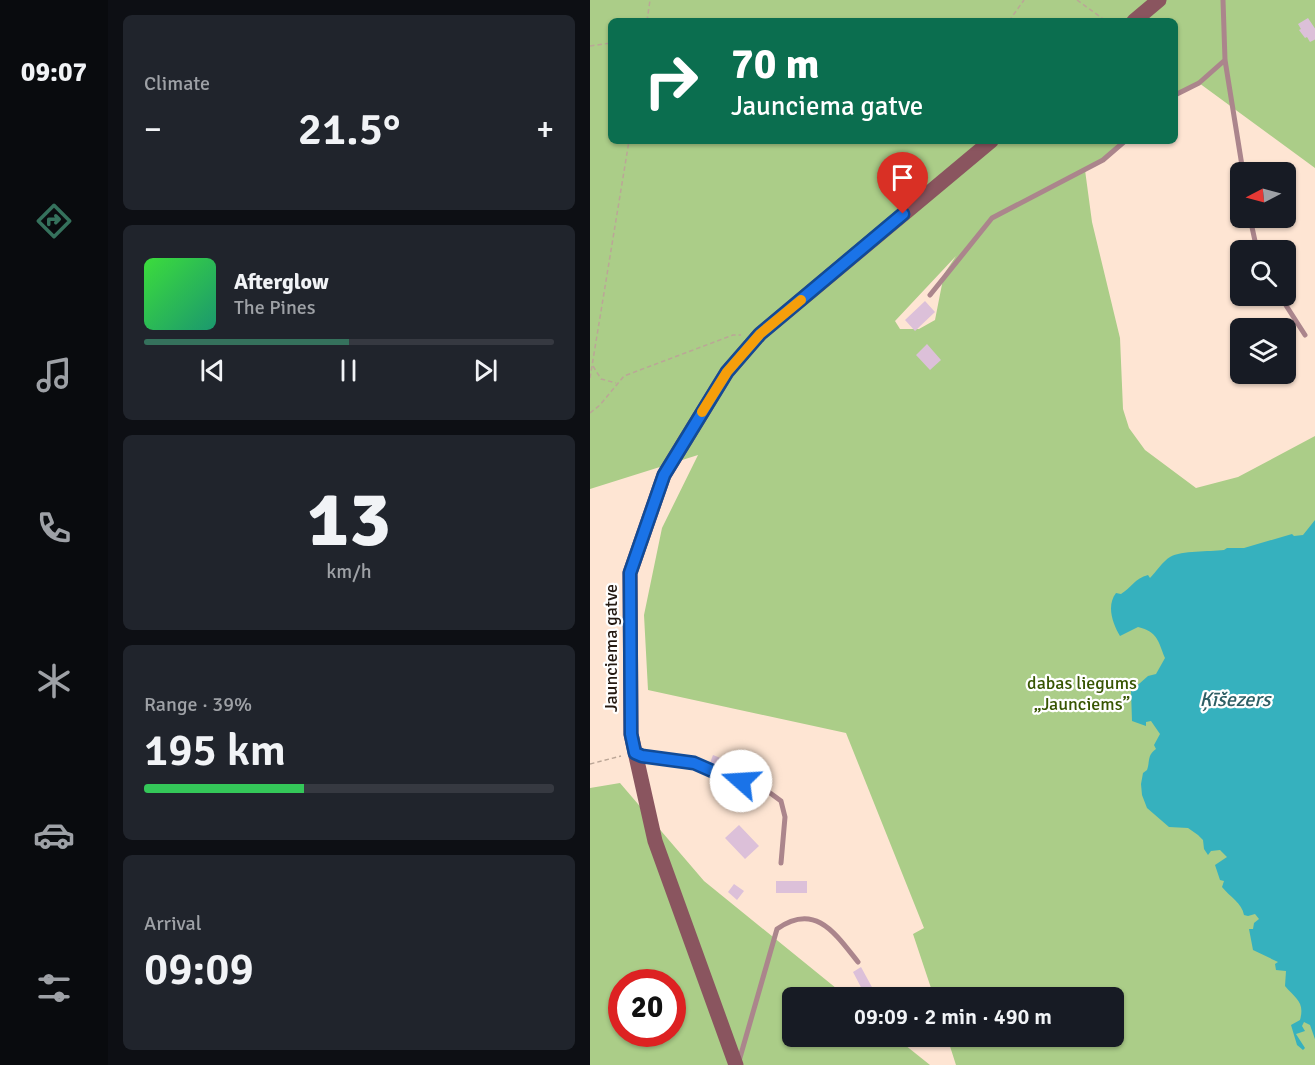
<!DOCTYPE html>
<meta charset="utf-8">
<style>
:root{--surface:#171b24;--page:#20242c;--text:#f1f3f6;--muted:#9ea1a6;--line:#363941;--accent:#35715c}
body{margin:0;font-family:Signika,sans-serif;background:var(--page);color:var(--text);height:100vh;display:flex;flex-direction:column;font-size:22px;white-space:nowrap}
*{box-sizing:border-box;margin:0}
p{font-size:20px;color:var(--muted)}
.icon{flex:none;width:33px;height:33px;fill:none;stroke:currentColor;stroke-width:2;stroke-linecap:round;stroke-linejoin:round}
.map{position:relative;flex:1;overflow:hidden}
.sheet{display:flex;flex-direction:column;gap:15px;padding:15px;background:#0d0f14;width:482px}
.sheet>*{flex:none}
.banner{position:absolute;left:18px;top:18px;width:570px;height:126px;border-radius:9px;box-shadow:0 2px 4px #0004;background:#0b6e4f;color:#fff;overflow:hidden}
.needle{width:39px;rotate:264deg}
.controls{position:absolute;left:640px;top:162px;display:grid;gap:12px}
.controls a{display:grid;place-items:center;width:66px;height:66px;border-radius:9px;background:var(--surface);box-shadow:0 2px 4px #0004;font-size:30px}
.speed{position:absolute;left:18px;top:969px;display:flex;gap:12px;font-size:30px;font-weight:700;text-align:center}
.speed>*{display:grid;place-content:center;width:78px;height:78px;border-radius:50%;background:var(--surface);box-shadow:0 2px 4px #0004;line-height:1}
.speed .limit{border:9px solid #d22;background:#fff;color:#111}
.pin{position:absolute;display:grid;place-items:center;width:51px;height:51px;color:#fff;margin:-62px -26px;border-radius:50% 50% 50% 0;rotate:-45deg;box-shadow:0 0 6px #0007}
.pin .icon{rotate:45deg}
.me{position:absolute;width:66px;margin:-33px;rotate:289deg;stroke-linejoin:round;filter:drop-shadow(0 0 4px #0008)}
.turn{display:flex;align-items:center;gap:21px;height:126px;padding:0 24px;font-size:27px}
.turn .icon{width:78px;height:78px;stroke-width:2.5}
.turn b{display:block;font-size:42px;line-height:51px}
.big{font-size:45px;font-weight:600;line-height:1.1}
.sheet .card{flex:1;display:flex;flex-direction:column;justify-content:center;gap:9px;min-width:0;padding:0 21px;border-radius:9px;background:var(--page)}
.sheet .dial{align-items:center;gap:0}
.dial b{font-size:78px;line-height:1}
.song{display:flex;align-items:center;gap:18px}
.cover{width:72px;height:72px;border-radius:9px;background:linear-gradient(135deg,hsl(120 70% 55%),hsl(160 70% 35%))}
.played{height:6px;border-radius:3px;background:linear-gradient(90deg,var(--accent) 50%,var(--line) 50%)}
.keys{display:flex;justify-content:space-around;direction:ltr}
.heat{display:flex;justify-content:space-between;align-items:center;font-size:33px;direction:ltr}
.charge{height:9px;border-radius:4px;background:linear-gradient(90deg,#34c759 39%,var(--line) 0)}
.trip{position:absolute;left:192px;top:987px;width:342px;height:60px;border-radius:9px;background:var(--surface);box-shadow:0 2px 4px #0004;font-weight:600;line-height:60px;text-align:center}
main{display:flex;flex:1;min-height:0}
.tab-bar{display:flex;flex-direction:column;width:108px;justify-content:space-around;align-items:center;background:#090b0e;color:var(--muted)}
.tab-bar .icon{width:42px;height:42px}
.tab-bar .current{color:var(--accent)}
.tab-bar b{font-size:27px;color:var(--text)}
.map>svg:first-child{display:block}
.green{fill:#abcd88;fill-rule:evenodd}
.water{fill:#36b1be}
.building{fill:#dcc0d9}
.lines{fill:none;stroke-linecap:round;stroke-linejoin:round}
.path{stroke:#bba697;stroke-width:1.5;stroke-dasharray:4.5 3;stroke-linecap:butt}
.lane{stroke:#ab858c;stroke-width:5}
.secondary{stroke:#8a555f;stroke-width:15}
.route-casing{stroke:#114b97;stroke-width:15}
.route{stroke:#1a73e8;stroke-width:10}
.slow{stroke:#f59e0b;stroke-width:10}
.labels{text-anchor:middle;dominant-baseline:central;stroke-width:4.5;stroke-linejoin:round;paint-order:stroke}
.street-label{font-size:18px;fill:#241911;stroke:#fff}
.park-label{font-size:18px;fill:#375502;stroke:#fff}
.water-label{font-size:20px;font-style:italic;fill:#2e5f65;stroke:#fff}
</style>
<main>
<nav class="tab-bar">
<b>09:07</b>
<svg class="icon current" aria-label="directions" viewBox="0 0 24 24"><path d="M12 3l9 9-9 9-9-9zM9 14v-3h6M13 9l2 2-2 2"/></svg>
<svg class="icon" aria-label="music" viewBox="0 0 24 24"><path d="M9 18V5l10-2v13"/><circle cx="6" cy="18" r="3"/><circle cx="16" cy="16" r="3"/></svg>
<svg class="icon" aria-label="phone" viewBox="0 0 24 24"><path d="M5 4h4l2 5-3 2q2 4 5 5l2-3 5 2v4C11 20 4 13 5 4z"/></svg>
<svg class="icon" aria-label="climate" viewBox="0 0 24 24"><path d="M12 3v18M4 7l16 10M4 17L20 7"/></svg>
<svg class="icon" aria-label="car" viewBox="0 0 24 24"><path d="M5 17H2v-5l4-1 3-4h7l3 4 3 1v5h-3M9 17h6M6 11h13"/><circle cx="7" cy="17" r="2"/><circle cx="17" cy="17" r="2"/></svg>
<svg class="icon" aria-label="filters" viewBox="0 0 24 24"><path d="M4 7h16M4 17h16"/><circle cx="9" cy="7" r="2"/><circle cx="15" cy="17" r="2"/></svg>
</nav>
<section class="sheet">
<div class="card"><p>Climate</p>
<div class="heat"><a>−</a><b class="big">21.5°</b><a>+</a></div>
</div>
<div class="card">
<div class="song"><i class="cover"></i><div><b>Afterglow</b><p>The Pines</p></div></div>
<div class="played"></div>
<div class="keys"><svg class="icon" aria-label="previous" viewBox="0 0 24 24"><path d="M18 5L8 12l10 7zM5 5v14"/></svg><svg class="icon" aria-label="pause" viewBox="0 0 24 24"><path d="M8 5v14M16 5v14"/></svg><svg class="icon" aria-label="next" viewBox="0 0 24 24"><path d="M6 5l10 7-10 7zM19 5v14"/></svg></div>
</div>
<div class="card dial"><b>13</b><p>km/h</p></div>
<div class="card"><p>Range · 39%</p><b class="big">195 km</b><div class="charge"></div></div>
<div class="card"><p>Arrival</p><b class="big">09:09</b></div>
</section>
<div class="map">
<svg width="726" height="1065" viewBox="0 0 726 1065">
<rect width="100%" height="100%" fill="#fee5d3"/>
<path class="green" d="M0,0H725V168L609,83L585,95V21H21V141H535L513,160L495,170L502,222L530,338L533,409L539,428L555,450L606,488L648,477L725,436V1065H366L357,1037L524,1036V998L344,997L323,934L334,928L256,733L58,690L54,615L72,528L108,455L0,489ZM366,256L354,274L345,320L329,329H310L305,321Z
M30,783L114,881L257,997L202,998V1036L305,1037L340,1065H0V788ZM32,982H82V1034H32Z"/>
<path class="water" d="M725,520L726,1042L720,1025L714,1022L712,1026L715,1031L706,1034L715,1048L713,1050L707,1045L701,1025L710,1020C715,1002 706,999 695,986L696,971L686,970L685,964L688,962L663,950L659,929H663L664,923L669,919L665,914L658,916L654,915C652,903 640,897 632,887L634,881L630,880L625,865L637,857L630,850L621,851L618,855L614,849L613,840L608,835L598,828L579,827L557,808L552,795L551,784L553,773L557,770C560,762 557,755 566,749L564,745L570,734L561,721L556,722V726L542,721L541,691L558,676L566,674L575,658C568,641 568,632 548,627L530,636C523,624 516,606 526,593L531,594C541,588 545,578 558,575L560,578C566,572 573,561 580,557C592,550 619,552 634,550L637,548H654L702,534L704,536L713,535Z"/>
<path class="building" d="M718,18L726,30V39L720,42L717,37L715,38L709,30L711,29L708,24Z
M335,301L345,312L325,331L315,320Z
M337,344L351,360L340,370L326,355Z
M123,755L133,759L130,767L120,763Z
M149,825L169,846L155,859L135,838Z
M186,881H217V893H186Z
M144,884L154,891L147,900L138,892Z
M271,967L283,989L274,993L263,972Z"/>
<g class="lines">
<path class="path" d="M487,0L516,21
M275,20V21
M57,21L60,0
M419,21L434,0
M0,46L21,43
M3,366L11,379L26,383
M0,378L39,141
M0,413L10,405L34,376L143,335H151
M0,764L31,756"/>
<path class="lane" d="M633,0L635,60L653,172
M585,95L609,83L635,60
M660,218L667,250
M340,295L402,218L513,160L535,141
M690,296L715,335
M49,755L104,763L129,774L172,787L191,801L195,817L191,863
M149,1061L187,929C225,902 245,933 268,962"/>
<path class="secondary" d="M544,21L569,0
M146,1065L65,841L41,734L40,573L74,475L137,372L170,334L401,141"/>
</g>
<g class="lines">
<defs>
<path id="route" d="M151,781L129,774L104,763L52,756L45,753L41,734L40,573L74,475L137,372L170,334L313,214"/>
</defs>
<use href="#route" class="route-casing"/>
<use href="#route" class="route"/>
<path class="slow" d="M112,412L137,372L170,334L211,300"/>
</g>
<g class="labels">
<g class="street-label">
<text transform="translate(21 648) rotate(-90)">Jaunciema gatve</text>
</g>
<g class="park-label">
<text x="492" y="683">dabas liegums<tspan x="492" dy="21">„Jaunciems”</tspan></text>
</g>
<g class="water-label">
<text x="645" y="699">Ķīšezers</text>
</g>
</g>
</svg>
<div class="controls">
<a><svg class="needle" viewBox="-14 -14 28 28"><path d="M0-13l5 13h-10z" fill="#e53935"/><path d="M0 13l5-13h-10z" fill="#9ea1a6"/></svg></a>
<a><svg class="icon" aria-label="search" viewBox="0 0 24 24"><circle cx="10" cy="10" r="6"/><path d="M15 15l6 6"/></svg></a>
<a><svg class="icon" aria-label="layers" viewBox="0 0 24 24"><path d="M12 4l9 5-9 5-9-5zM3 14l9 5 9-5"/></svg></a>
</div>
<div class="speed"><div class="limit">20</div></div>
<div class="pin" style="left:313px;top:214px;background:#d93025"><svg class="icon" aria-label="arrive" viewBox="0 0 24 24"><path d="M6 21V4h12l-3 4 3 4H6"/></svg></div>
<svg class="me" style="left:151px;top:781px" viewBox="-20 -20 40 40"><circle r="19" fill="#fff"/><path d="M0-13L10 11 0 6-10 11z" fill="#1a73e8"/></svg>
<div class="trip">09:09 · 2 min · 490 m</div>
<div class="banner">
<div class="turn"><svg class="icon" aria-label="right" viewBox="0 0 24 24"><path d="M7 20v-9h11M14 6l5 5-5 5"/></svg><div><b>70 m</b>Jaunciema gatve</div></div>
</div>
</div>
</main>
